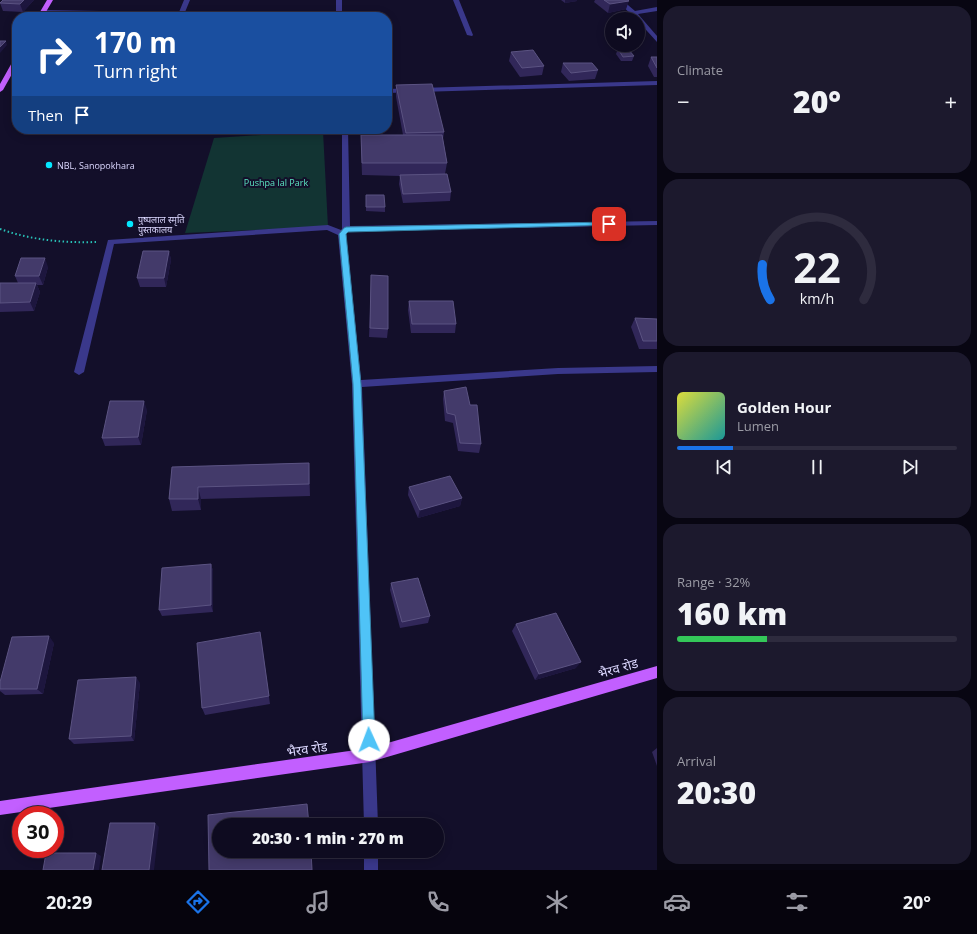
<!DOCTYPE html>
<meta charset="utf-8">
<style>
:root{--surface:#0e0b20;--page:#1c192d;--text:#f1f3f6;--muted:#9b9ba5;--line:#2e2b3e;--accent:#1a73e8}
body{margin:0;font-family:"Open Sans","Noto Sans Devanagari",sans-serif;background:var(--page);color:var(--text);height:100vh;display:flex;flex-direction:column;font-size:15px;white-space:nowrap}
*{box-sizing:border-box;margin:0}
p{font-size:13px;color:var(--muted)}
.icon{flex:none;width:22px;height:22px;fill:none;stroke:currentColor;stroke-width:2;stroke-linecap:round;stroke-linejoin:round}
.map{position:relative;flex:1;overflow:hidden}
.details{display:flex;flex-direction:column;gap:6px;padding:6px;background:#080612;width:320px}
.details>*{flex:none}
.guide{position:absolute;left:12px;top:12px;width:380px;height:122px;border-radius:16px;box-shadow:0 2px 10px #0003,0 0 0 1px var(--line);background:#1a4fa0;color:#fff;overflow:hidden}
.fabs{position:absolute;left:605px;top:12px;display:grid;gap:8px}
.fabs a{display:grid;place-items:center;width:40px;height:40px;border-radius:50%;background:var(--surface);box-shadow:0 2px 10px #0003,0 0 0 1px var(--line);font-size:20px}
.speed{position:absolute;left:12px;top:806px;display:flex;gap:8px;font-size:20px;font-weight:700;text-align:center}
.speed>*{display:grid;place-content:center;width:52px;height:52px;border-radius:50%;background:var(--surface);box-shadow:0 2px 10px #0003,0 0 0 1px var(--line);line-height:1}
.speed .limit{border:6px solid #d22;background:#fff;color:#111}
.pin{position:absolute;display:grid;place-items:center;width:34px;height:34px;color:#fff;margin:-17px;border-radius:8px;box-shadow:0 2px 6px #0006}
.me{position:absolute;width:44px;margin:-22px;rotate:358deg;stroke-linejoin:round;filter:drop-shadow(0 0 3px #0008)}
.turn{display:flex;align-items:center;gap:14px;height:84px;padding:0 16px;font-size:18px}
.turn .icon{width:52px;height:52px;stroke-width:2.5}
.turn b{display:block;font-size:28px;line-height:34px}
.then{display:flex;align-items:center;height:38px;padding:0 16px;background:#0003;gap:8px;font-size:15px}
.big{font-size:30px;font-weight:800;line-height:1.1}
.details .card{flex:1;display:flex;flex-direction:column;justify-content:center;gap:6px;min-width:0;padding:0 14px;border-radius:16px;background:var(--page)}
.details .dial{align-items:center;gap:0}
.dial svg{height:104px;overflow:visible;fill:none;stroke:var(--line);stroke-width:7;stroke-linecap:round;text-anchor:middle}
.dial text{fill:var(--text);stroke:none}
.song{display:flex;align-items:center;gap:12px}
.cover{width:48px;height:48px;border-radius:6px;background:linear-gradient(135deg,hsl(60 70% 55%),hsl(180 70% 35%))}
.played{height:4px;border-radius:2px;background:linear-gradient(90deg,var(--accent) 20%,var(--line) 20%)}
.keys{display:flex;justify-content:space-around;direction:ltr}
.heat{display:flex;justify-content:space-between;align-items:center;font-size:22px;direction:ltr}
.charge{height:6px;border-radius:3px;background:linear-gradient(90deg,#34c759 32%,var(--line) 0)}
.trip{position:absolute;left:212px;top:818px;width:232px;height:40px;border-radius:20px;background:var(--surface);box-shadow:0 2px 10px #0003,0 0 0 1px var(--line);font-weight:800;line-height:40px;text-align:center}
.dock{display:flex;height:64px;justify-content:space-around;align-items:center;background:#06040d;color:var(--muted)}
.dock .icon{width:28px;height:28px}
.dock .selected{color:var(--accent)}
.dock b{font-size:18px;color:var(--text)}
main{display:flex;flex:1;min-height:0}
.map>svg:first-child{display:block}
.green{fill:#123433}
.lines{fill:none;stroke-linecap:round;stroke-linejoin:round}
.path{stroke:#29c1b7;stroke-width:2;stroke-dasharray:1.5 2.5;stroke-linecap:butt}
.minor{fill:#3a388b;fill-rule:evenodd}
.major{fill:#c25fff;fill-rule:evenodd}
.wall{fill:#312759}
.shaded-wall{fill:#1d163e}
.building{fill:#433a6a;stroke:#5b5382}
.route{fill:#4fc3f7;stroke:#337fa1}
.poi-dot{fill:#04e7ff;stroke:#130f2a;stroke-width:1.5}
.labels{text-anchor:middle;dominant-baseline:central;stroke-width:4;stroke-linejoin:round;paint-order:stroke}
.far-poi-label{font-size:9px;fill:#dcd8ff;stroke:#130f2a;text-anchor:start}
.far-park-label{font-size:9px;fill:#5ce6c3;stroke:#130f2a}
.near-street-label{font-size:13px;fill:#dcd8ff;stroke:#130f2a}
</style>
<main>
<div class="map">
<svg width="657" height="870" viewBox="0 0 657 870">
<rect width="100%" height="100%" fill="#130f2a"/>
<path class="green" d="M323,131L328,227L185,233L214,138Z"/>
<g class="lines">
<path class="path" d="M0,229C31,240 63,243 96,242"/>
<path class="minor" d="M184,0H190L183,17H177Z
M336,0H342V17H336Z
M453,0H459L473,35L472,36L467,35Z
M616,0H622L635,11L657,7V11L638,14L657,36V42L638,21V19H636Z
M43,10L100,11L135,15L138,17L41,13L40,12Z
M657,81V85L387,93V89Z
M342,129H348L350,226L657,221V225L348,231L346,234L361,380L558,368L657,366V372L558,374L362,387L378,825H364L352,384L338,235L327,230L114,244L84,372L79,375L74,372L108,240L328,225L341,230L342,229Z
M364,851H378V870H364Z"/>
<path class="major" d="M47,0H53L43,17H37Z
M17,57V65L3,90L0,92V84L14,59Z
M657,666V678L370,762L0,815V801L370,748Z"/>
</g>
<path class="wall" d="M3,0H34L23,12L3,11L0,3Z
M561,0H577V1L565,3Z
M595,0H628L626,9L608,13L594,2Z
M618,49L634,56L632,61H621L616,54Z
M511,52L544,66L542,75L520,77L509,61Z
M651,57H657V77H654L648,66Z
M563,63L598,70L595,79L569,81L561,72Z
M387,68L390,80V88H387Z
M396,85L444,132L443,139L447,163L445,174L451,192L450,201L403,203L399,184L400,176L362,175L361,148V135H403L396,97Z
M366,195L385,207V212L366,211Z
M169,251L171,260L166,287H140L137,278Z
M48,267L43,285H37L40,292L34,311L0,312V283H18L15,276Z
M371,284L388,329L387,338L369,337Z
M409,301L456,324L455,333H411L408,310Z
M635,318L657,319V349H639L631,327Z
M444,391L470,405L481,444L479,453L458,451L453,423L445,421L443,399Z
M147,410L141,445L105,446L102,438Z
M309,463L310,496L201,499V510L172,511L169,499L172,467Z
M409,487L462,498L460,506L418,518L408,495Z
M211,564L213,571V612L162,616L159,610Z
M391,583L430,616L428,623L400,628L390,590Z
M516,624L576,668L535,680L512,631Z
M260,632L270,704L205,715L202,708Z
M54,643L43,694L5,695L0,691V682Z
M140,683L134,741L74,744L69,739Z
M657,748V766L652,752Z"/>
<path class="shaded-wall" d="M24,0H34L23,12L20,4Z
M565,0H577V1L565,3Z
M629,1L626,9L608,13L610,4Z
M6,41L7,45L0,53V47Z
M169,251L171,260L166,287L164,278Z
M45,258L48,267L43,285L39,276Z
M36,283L40,292L34,311L30,302Z
M144,401L147,410L141,445L138,437Z
M198,487L201,499V510L198,499Z
M462,498L460,506L418,518L420,510Z
M211,564L213,571V612L211,605Z
M260,632L262,641L270,704L269,696Z
M49,636L54,643L43,694L37,689Z
M581,662L576,668L535,680L539,674Z
M136,677L140,683L134,741L131,736Z
M155,823L159,827L154,870H149Z
M96,853L101,856L99,870H93Z"/>
<path class="building" d="M3,0H24L20,4L0,3Z
M604,0H628L629,1L610,4Z
M0,41H6L0,47Z
M618,49H628L634,56L623,57Z
M533,50L544,66L522,68L511,52Z
M651,57H657V68Z
M563,63H592L598,70L571,73Z
M387,68H388L390,80H387Z
M432,84L444,132L406,133L396,85Z
M361,135H442L447,163H362Z
M447,174L451,192L403,194L400,175Z
M366,195H384L385,207H366Z
M143,251H169L164,278H137Z
M21,258H45L39,276H15Z
M371,275L388,276V329L370,328Z
M0,283H36L30,302L0,303Z
M409,301H453L456,324H412Z
M635,318L657,319V341H643Z
M466,387L470,405H477L481,444L460,443L455,415L447,413L444,391Z
M110,401H144L138,437L102,438Z
M309,463V484L198,487V499H169L172,467Z
M450,476L462,498L420,510L409,487Z
M211,564V605L159,610L162,568Z
M418,578L430,616L402,622L391,583Z
M556,613L581,662L539,674L516,624Z
M260,632L269,696L202,708L197,643Z
M49,636L37,689H0V682L12,637Z
M136,677L131,736L69,739L78,680Z
M307,804L309,825H219V851H311L312,870H209L208,815Z
M110,823H155L149,870H102Z
M46,853H96L93,870H43Z"/>
<path class="route" d="M609,222H612V225L348,232L346,234L361,384L375,740L373,744L369,746L365,744L363,740L353,384L339,234L344,228L346,227Z"/>
<g class="poi-dot">
<circle cx="49" cy="165" r="4"/>
<circle cx="130" cy="224" r="4"/>
</g>
<g class="labels">
<g class="far-poi-label">
<text x="57" y="165">NBL, Sanopokhara</text>
<text x="138" y="219">पुष्पलाल स्मृति<tspan x="138" dy="10">पुस्तकालय</tspan></text>
</g>
<g class="far-park-label">
<text x="276" y="182">Pushpa lal Park</text>
</g>
<g class="near-street-label">
<text transform="translate(618 668) rotate(-16)">भैरव रोड</text>
<text transform="translate(307 749) rotate(-8)">भैरव रोड</text>
</g>
</g>
</svg>
<div class="fabs">
<a><svg class="icon" aria-label="sound" viewBox="0 0 24 24"><path d="M4 9h4l5-4v14l-5-4H4zM17 9q2 3 0 6"/></svg></a>
</div>
<div class="speed"><div class="limit">30</div></div>
<div class="pin" style="left:609px;top:224px;background:#d93025"><svg class="icon" aria-label="arrive" viewBox="0 0 24 24"><path d="M6 21V4h12l-3 4 3 4H6"/></svg></div>
<svg class="me" style="left:369px;top:740px" viewBox="-20 -20 40 40"><circle r="19" fill="#fff"/><path d="M0-13L10 11 0 6-10 11z" fill="#4fc3f7"/></svg>
<div class="trip">20:30 · 1 min · 270 m</div>
<div class="guide">
<div class="turn"><svg class="icon" aria-label="right" viewBox="0 0 24 24"><path d="M7 20v-9h11M14 6l5 5-5 5"/></svg><div><b>170 m</b>Turn right</div></div>
<div class="then">Then<svg class="icon" aria-label="arrive" viewBox="0 0 24 24"><path d="M6 21V4h12l-3 4 3 4H6"/></svg></div>
</div>
</div>
<section class="details">
<div class="card"><p>Climate</p>
<div class="heat"><a>−</a><b class="big">20°</b><a>+</a></div>
</div>
<div class="card dial"><svg viewBox="0 0 100 80">
<path d="M14 69A42 42 0 1 1 86 69"/>
<path d="M14 69A42 42 0 0 1 8 42" stroke="#1a73e8"/>
<text x="50" y="56" font-size="32" font-weight="700">22</text>
<text x="50" y="72" font-size="11">km/h</text>
</svg></div>
<div class="card">
<div class="song"><i class="cover"></i><div><b>Golden Hour</b><p>Lumen</p></div></div>
<div class="played"></div>
<div class="keys"><svg class="icon" aria-label="previous" viewBox="0 0 24 24"><path d="M18 5L8 12l10 7zM5 5v14"/></svg><svg class="icon" aria-label="pause" viewBox="0 0 24 24"><path d="M8 5v14M16 5v14"/></svg><svg class="icon" aria-label="next" viewBox="0 0 24 24"><path d="M6 5l10 7-10 7zM19 5v14"/></svg></div>
</div>
<div class="card"><p>Range · 32%</p><b class="big">160 km</b><div class="charge"></div></div>
<div class="card"><p>Arrival</p><b class="big">20:30</b></div>
</section>
</main>
<nav class="dock">
<b>20:29</b>
<svg class="icon selected" aria-label="directions" viewBox="0 0 24 24"><path d="M12 3l9 9-9 9-9-9zM9 14v-3h6M13 9l2 2-2 2"/></svg>
<svg class="icon" aria-label="music" viewBox="0 0 24 24"><path d="M9 18V5l10-2v13"/><circle cx="6" cy="18" r="3"/><circle cx="16" cy="16" r="3"/></svg>
<svg class="icon" aria-label="phone" viewBox="0 0 24 24"><path d="M5 4h4l2 5-3 2q2 4 5 5l2-3 5 2v4C11 20 4 13 5 4z"/></svg>
<svg class="icon" aria-label="climate" viewBox="0 0 24 24"><path d="M12 3v18M4 7l16 10M4 17L20 7"/></svg>
<svg class="icon" aria-label="car" viewBox="0 0 24 24"><path d="M5 17H2v-5l4-1 3-4h7l3 4 3 1v5h-3M9 17h6M6 11h13"/><circle cx="7" cy="17" r="2"/><circle cx="17" cy="17" r="2"/></svg>
<svg class="icon" aria-label="filters" viewBox="0 0 24 24"><path d="M4 7h16M4 17h16"/><circle cx="9" cy="7" r="2"/><circle cx="15" cy="17" r="2"/></svg>
<b>20°</b>
</nav>
